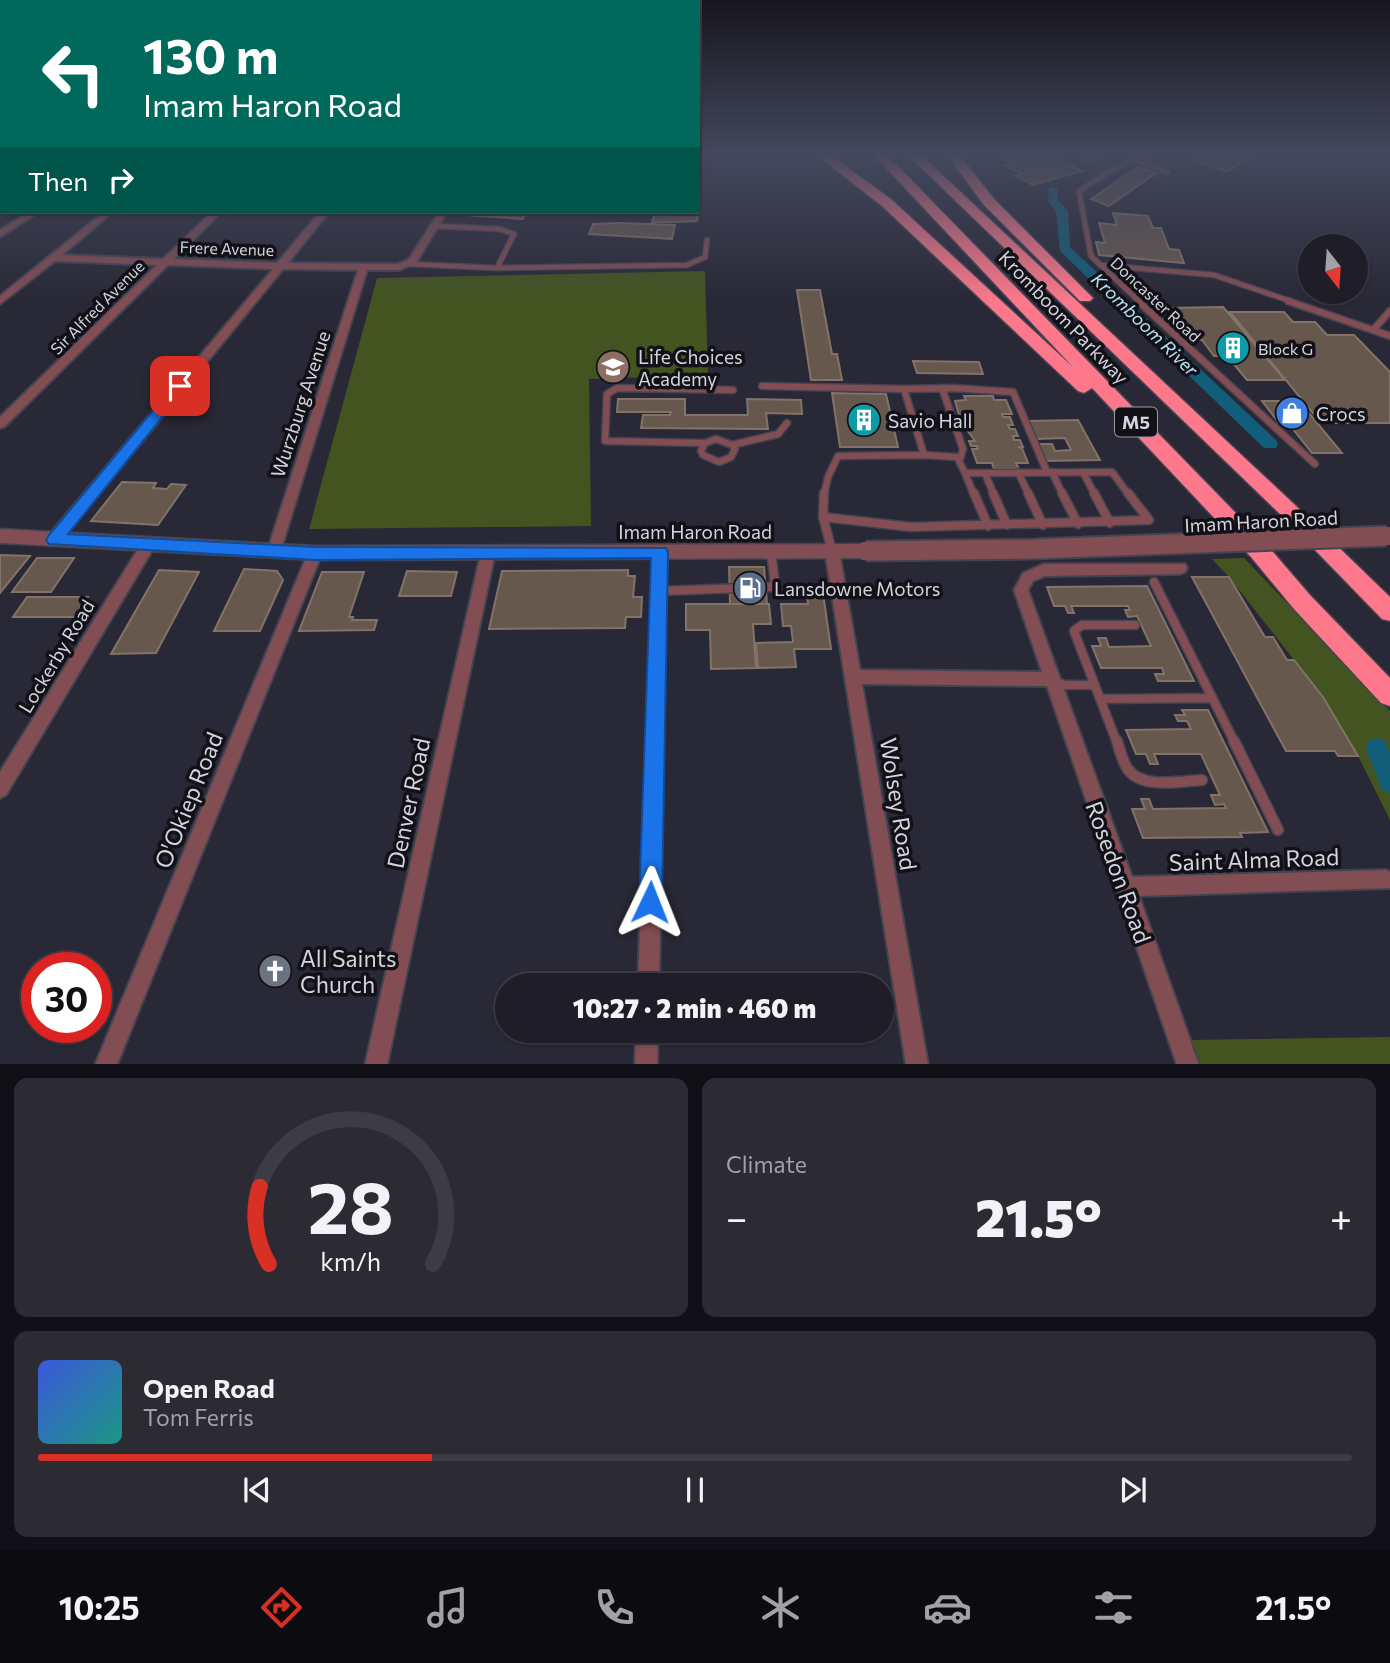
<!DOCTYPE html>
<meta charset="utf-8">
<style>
:root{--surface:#1f1e28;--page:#2c2b34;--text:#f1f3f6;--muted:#a1a2a8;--line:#3c3c45;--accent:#d93025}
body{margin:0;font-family:Commissioner,sans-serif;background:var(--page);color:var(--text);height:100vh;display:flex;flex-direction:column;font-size:26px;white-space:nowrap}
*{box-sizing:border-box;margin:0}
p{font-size:23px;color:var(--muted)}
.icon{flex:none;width:38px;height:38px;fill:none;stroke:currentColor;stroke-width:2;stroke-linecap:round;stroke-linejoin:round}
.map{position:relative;height:1064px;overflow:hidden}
.side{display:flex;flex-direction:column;gap:14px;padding:14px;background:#111016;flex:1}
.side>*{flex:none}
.banner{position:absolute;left:0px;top:0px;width:700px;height:214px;box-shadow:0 2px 5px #0004,0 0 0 2px var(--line);background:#00695c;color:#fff;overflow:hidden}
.needle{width:46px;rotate:163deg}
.controls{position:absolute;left:1298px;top:234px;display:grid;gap:14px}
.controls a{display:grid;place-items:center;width:70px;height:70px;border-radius:50%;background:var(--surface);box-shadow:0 2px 5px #0004,0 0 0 2px var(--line);font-size:35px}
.speed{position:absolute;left:21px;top:952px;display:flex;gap:14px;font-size:35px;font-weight:700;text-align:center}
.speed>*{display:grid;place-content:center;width:91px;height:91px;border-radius:50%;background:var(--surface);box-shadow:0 2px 5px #0004,0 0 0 2px var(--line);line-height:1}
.speed .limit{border:10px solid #d22;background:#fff;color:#111}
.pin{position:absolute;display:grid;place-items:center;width:60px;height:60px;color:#fff;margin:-30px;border-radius:14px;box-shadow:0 4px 10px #0006}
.me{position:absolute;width:77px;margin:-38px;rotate:2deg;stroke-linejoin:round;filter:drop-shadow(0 0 5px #0008)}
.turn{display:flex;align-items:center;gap:24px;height:147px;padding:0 28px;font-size:32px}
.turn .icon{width:91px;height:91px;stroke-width:2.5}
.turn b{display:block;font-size:49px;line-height:60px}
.then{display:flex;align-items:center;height:66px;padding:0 28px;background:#0003;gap:14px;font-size:26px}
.big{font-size:52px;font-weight:800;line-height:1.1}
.side .card{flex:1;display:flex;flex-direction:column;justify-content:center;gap:10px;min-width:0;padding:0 24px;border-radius:14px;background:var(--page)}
.side .dial{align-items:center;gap:0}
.dial svg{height:182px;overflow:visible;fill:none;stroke:var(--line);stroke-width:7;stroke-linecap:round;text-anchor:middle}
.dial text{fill:var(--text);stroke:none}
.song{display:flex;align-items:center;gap:21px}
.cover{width:84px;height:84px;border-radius:10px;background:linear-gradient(135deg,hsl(230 70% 55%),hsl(170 70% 35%))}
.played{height:7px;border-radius:4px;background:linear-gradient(90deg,var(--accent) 30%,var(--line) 30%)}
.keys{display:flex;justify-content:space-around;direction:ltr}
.heat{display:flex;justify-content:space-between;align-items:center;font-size:38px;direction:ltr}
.side .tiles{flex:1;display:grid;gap:14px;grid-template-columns:1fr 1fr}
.card:last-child{grid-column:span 2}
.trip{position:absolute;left:495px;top:973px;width:399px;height:70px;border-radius:35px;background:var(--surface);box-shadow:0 2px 5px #0004,0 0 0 2px var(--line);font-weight:800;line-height:70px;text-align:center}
.menu{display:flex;height:112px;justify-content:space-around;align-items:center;background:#0c0c10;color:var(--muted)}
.menu .icon{width:49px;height:49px}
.menu .active{color:var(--accent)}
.menu b{font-size:32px;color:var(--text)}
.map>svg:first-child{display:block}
.green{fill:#435420}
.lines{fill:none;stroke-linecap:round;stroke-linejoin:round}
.canal{fill:#105e7a;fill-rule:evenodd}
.building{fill:#67584e;stroke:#827268;stroke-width:2}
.service-far3-casing{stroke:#444451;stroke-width:7}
.service-far2-casing{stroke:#444451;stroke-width:9}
.service-far1-casing{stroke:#444451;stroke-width:11}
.service-casing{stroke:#444451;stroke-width:13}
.minor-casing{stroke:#444451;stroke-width:4}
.tertiary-casing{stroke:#444451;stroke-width:3}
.motorway-casing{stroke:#444451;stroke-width:3}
.service-far3{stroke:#834d54;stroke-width:4.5}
.service-far2{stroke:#834d54;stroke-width:6}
.service-far1{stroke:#834d54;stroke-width:8}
.service{stroke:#834d54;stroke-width:10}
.minor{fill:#834d54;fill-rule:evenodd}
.tertiary{fill:#834d54;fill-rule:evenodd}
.motorway{fill:#fe788c;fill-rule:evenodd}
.tertiary-bridge-casing{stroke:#444451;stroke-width:23;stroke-linecap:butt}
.tertiary-bridge{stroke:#834d54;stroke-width:19}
.route{fill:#1a73e8;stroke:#114b97;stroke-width:2}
.labels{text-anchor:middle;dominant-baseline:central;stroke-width:7;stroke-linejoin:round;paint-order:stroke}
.far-street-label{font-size:16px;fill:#d4d4dd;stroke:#121118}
.far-poi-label{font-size:16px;fill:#d4d4dd;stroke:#121118;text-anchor:start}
.far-water-label{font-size:18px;font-style:italic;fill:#b7e3f7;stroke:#121118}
.shield{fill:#121118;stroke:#9a9aa2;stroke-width:2}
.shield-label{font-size:18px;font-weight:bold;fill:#d4d4dd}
.street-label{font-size:19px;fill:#d4d4dd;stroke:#121118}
.poi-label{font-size:19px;fill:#d4d4dd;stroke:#121118;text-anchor:start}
.near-street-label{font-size:23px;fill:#d4d4dd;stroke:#121118}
.near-poi-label{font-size:23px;fill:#d4d4dd;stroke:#121118;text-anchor:start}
</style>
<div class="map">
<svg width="1390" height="1065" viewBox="0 0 1390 1065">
<rect width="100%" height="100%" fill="#292836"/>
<path class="green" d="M705,271L708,375L589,379L591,526L309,529L377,278Z
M1244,558L1390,711V820L1358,756L1323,697L1229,577L1212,559Z
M1390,1037V1065L1200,1064L1191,1040Z"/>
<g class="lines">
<path class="canal" d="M1049,188H1057L1058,200L1068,211L1070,247L1276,440L1278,444L1276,448H1264L1060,251L1056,212L1048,201Z
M1377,738L1385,741L1390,753V793L1382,790L1366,748L1369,741Z"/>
</g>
<path class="building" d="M1002,153H1047L1082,171L1033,185L1016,176L1022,174L1005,165L1012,163L997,155Z
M1072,153H1116L1087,161Z
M1207,153H1256L1227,172L1195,161Z
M1138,167L1156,173L1109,206L1091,199Z
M468,212H526L523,219L466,215Z
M655,212H673L698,215L697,221L652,223Z
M1113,213L1148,216L1153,228H1161L1169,249L1179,250L1184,263L1099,255L1096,242L1105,243L1099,223L1117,225Z
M619,223L675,225L672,239L589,234L593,224Z
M797,290H820L832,354H837L842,380H811Z
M1223,307L1285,380H1247L1227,356H1214L1202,340H1192L1168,308Z
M1230,312H1284L1293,322H1315L1327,335H1354L1390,372V423H1321Z
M913,361L979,362L983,374L917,373Z
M832,393L886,394L898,447H840Z
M964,396H993L994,400H1006L1012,414H1002L1003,417H1010L1013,425H1008L1010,429H1015L1018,436H1013L1014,440H1020L1023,447H1018L1022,448L1028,463H1016L1019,469H994L992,463H977L972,449H978L977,446H971L969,441H975L967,430H972L970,424H964L962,419H967L966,415H959L955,401L966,400Z
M618,399H685V415H748L747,399L801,400L802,414L766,413L768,429L641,428L643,415H670L671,412H617Z
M1262,401H1299L1342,453H1312L1288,423H1279Z
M1078,420L1100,460L1044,461L1036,444H1052L1055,451L1071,450L1065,438L1036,439L1028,421Z
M122,482L156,483L153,488L167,489L171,484L186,485L158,525L91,521Z
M0,555L30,556L0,593Z
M37,558H74L51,592H12Z
M729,567H764L767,604H730Z
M244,569L277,571L283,580L260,631H214Z
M159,570L199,572L156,653L111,654Z
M628,570V576H635L633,597H642L641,617H626L625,628L489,629L502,571Z
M407,571L457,572L451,596H399Z
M322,572H364L349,617H353L352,620H377L374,630L299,631Z
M1192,577H1229L1265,637H1273L1287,660H1294L1323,697L1358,756H1338L1335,751H1286Z
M806,586H822L831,649H794L796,667L758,668L756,643L793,642L791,626H783L781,604H808Z
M1147,586L1194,681H1158L1155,674H1164L1162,668H1101L1092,646H1101L1098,638H1106L1109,647L1151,646L1137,616L1128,617L1125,610H1130L1128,606H1071L1074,613H1068L1065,606H1054L1047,587Z
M27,597H88L75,617H13Z
M686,604H769L771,624H753L756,668L711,669L710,630H686Z
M1182,710H1208L1268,832L1240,833L1242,837L1143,838L1132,809H1145L1141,799H1149L1153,809L1226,808L1224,804L1215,805L1211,795H1220L1201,754H1154L1158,764H1150L1146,754H1136L1126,730L1191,729L1187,721H1178L1175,715H1185Z"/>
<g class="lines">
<defs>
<path id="service-far3" d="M1139,161L1168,172
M410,264L497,268L514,234L500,229L434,226
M1100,265L1214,275L1293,302
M497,268L687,265L705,257L707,240
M1140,302L1091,256L1079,191L1115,168L1155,153"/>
<path id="service-far2" d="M1138,301L1315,464
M1288,301L1390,336
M1373,330L1390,311
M762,386L904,389
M942,388L963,449L960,459
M716,439L732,445L735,449L731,457L719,462L703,455L701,451L705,443Z
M705,443L605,441L607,394L617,388L733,390
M732,445L778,434L787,423
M1018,472L1029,495
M1047,472L1013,392L952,388L904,389L924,455L957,457L965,473L1112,472L1129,495
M1052,472L1063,495
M1083,472L1095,495
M965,473L974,495
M985,473L994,495
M824,495L828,477L838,456L924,455"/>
<path id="service-far1" d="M974,493L988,526
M993,493L1007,525
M1028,493L1043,525
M1062,493L1078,524
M1094,493L1110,523
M823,517L824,493
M832,551L823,517L911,527L1149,520L1128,493
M1154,582L1235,743
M659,591L771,587L775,583L771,552
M1054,681L1065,685H1095
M1100,699L1212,698
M1117,743L1074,631L1082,625H1135"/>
<path id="service" d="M1117,741C1120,750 1122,760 1127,768C1141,790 1181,781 1202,780
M1234,741L1278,830"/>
<path id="minor" d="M0,166H2L0,171Z
M0,202H2V208H0Z
M29,212H39L0,237V230Z
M104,212H113L62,255L163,259L212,212H221L174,259L277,263L320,212H329L288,263L398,264L409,259L439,212H447L416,263L399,270H367L279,556H269L267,552L358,270L283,269L59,543H49L47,539L49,535L273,269L168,265L4,427L0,428V417L157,265L55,261L0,304V296Z
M148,540L153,541L155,545L153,549L6,795L0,798V772L143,541Z
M832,545L837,547L839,551L860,670L1042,672L1014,590L1023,573L1044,564H1185L1187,568L1185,572L1180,574L1045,576L1033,581L1028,590L1132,877L1386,870L1390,872V888L1139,896L1199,1065H1177L1047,686L862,684L928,1065H906L825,551L827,547Z
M660,546L665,548L667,552L659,985H638L653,552L655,548Z
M315,547L320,549L322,553L117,1065H95L308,553L310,549Z
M488,547L493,549L495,553L387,1065H365L481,553L483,549Z
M636,1031H658L657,1065H635Z"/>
<path id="tertiary" d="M0,529L315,546L866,544L872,546L875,551L872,556L866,558L315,560L0,543Z"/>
<path id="motorway" d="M814,153H828L892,200L1073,367L872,153H885L1267,545L1310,595L1390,678V706L1381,703L1294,609L1251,557L1092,388L1084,393L1078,391L882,206Z
M906,153H919L1295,505L1390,597V621L1382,619L1281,515Z
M946,153H958L994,199L1093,298L1090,301H1080L984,205Z"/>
</defs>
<use href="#service-far3" class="service-far3-casing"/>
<use href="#service-far2" class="service-far2-casing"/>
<use href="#service-far1" class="service-far1-casing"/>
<use href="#service" class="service-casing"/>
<use href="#minor" class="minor-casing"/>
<use href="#tertiary" class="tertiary-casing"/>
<use href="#motorway" class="motorway-casing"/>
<use href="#service-far3" class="service-far3"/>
<use href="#service-far2" class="service-far2"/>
<use href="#service-far1" class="service-far1"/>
<use href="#service" class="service"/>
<use href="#minor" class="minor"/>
<use href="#tertiary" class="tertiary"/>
<use href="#motorway" class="motorway"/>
<defs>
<path id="tertiary-bridge" d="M866,551L1034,549L1386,536"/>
</defs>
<use href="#tertiary-bridge" class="tertiary-bridge-casing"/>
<use href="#tertiary-bridge" class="tertiary-bridge"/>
</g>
<linearGradient id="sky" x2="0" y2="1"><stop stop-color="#17161e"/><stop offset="0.51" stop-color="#43485d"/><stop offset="1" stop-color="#43485d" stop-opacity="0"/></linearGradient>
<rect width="1390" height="302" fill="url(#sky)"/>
<path class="route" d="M180,382L187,386L185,389L68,534L315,547L666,548L668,552L662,902L658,910L650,913L642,910L639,902L651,558L315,560L49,544L46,540L49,535L176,383Z"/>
<defs>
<symbol id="building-disc" viewBox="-11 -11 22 22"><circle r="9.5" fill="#0f9aa8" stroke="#121118"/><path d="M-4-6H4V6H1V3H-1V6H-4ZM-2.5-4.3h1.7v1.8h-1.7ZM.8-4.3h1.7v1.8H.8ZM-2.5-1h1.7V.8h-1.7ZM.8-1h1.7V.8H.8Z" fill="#fff"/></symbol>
<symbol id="university-disc" viewBox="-11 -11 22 22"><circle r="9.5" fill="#8d6e63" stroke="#121118"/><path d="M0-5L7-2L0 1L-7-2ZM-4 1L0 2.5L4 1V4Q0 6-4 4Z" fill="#fff"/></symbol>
<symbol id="shop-disc" viewBox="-11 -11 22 22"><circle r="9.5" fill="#3f7fe0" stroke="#121118"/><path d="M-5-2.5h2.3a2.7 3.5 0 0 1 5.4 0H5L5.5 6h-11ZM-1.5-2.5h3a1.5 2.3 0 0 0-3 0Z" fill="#fff"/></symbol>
<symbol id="fuel-disc" viewBox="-11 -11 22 22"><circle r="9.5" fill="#5c6f8a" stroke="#121118"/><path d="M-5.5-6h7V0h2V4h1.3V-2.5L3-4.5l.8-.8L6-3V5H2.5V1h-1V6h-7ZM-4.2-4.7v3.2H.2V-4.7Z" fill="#fff"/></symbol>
<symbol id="church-disc" viewBox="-11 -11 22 22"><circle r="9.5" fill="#6b7280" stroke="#121118"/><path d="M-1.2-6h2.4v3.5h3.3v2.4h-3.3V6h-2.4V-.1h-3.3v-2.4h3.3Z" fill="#fff"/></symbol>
</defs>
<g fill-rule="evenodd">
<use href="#building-disc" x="1214" y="329" width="38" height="38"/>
<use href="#university-disc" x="594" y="348" width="38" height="38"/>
<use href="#shop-disc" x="1273" y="394" width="38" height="38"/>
<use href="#building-disc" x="845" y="401" width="38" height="38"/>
<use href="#fuel-disc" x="731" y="569" width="38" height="38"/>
<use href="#church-disc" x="256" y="952" width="38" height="38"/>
</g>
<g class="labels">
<g class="far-street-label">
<text transform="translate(227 248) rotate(2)">Frere Avenue</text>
<text transform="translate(1156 299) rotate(43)">Doncaster Road</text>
<text transform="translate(97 307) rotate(-45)">Sir Alfred Avenue</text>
</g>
<g class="far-poi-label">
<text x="1258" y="348">Block G</text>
</g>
<g class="far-water-label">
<text transform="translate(1145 324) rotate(44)">Kromboom River</text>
</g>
<rect class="shield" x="1115" y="407.5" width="42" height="29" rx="5"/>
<g class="shield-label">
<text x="1136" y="422">M5</text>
</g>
<g class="street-label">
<text transform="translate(1064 317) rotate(46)">Kromboom Parkway</text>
<text transform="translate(300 404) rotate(-72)">Wurzburg Avenue</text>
<text transform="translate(1261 521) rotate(-3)">Imam Haron Road</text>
<text x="695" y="531">Imam Haron Road</text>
<text transform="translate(56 656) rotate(-59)">Lockerby Road</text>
</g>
<g class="poi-label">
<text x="638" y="356">Life Choices<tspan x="638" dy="22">Academy</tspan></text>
<text x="1316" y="413">Crocs</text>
<text x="888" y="420">Savio Hall</text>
<text x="774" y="588">Lansdowne Motors</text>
</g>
<g class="near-street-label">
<text transform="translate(188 800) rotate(-68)">O'Okiep Road</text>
<text transform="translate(408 803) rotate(-78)">Denver Road</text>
<text transform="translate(899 804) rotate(81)">Wolsey Road</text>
<text transform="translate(1254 859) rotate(-2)">Saint Alma Road</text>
<text transform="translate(1119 872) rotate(70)">Rosedon Road</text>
</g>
<g class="near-poi-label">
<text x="300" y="958">All Saints<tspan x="300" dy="26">Church</tspan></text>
</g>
</g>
</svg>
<div class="controls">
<a><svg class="needle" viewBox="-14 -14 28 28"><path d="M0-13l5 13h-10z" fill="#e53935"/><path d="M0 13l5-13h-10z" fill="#a1a2a8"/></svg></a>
</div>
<div class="speed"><div class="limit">30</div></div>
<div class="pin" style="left:180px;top:386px;background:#d93025"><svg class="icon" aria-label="arrive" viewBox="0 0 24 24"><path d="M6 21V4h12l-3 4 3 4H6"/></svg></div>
<svg class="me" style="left:650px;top:902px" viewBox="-20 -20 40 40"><path d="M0-17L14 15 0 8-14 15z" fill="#1a73e8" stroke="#fff" stroke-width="4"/></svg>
<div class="trip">10:27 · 2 min · 460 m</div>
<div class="banner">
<div class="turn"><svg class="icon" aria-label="left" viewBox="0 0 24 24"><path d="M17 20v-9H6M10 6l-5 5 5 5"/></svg><div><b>130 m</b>Imam Haron Road</div></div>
<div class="then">Then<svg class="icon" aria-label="right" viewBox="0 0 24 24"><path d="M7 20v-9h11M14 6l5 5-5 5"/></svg></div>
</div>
</div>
<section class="side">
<div class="tiles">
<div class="card dial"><svg viewBox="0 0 100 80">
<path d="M14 69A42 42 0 1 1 86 69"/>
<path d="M14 69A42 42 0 0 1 10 35" stroke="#d93025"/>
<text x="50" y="56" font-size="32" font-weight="700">28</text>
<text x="50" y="72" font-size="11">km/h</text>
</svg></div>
<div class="card"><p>Climate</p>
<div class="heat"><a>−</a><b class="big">21.5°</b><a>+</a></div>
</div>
<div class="card">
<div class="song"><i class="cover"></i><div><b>Open Road</b><p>Tom Ferris</p></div></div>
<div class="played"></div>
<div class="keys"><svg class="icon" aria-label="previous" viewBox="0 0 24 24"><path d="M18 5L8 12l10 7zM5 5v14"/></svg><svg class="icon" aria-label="pause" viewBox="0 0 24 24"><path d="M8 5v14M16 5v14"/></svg><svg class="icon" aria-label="next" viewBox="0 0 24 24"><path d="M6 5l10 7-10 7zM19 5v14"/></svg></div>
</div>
</div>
</section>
<nav class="menu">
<b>10:25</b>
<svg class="icon active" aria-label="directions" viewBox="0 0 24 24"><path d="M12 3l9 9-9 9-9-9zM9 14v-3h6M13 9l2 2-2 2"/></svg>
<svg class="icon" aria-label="music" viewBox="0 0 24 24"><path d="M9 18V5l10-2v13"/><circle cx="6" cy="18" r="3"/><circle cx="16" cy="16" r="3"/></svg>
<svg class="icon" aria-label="phone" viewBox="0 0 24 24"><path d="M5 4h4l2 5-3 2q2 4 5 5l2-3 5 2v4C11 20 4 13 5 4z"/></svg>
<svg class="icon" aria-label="climate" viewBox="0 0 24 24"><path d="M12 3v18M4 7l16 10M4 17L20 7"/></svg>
<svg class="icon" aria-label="car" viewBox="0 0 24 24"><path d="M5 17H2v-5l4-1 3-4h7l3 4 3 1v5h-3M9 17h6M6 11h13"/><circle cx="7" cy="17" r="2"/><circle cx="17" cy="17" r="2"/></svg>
<svg class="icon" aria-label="filters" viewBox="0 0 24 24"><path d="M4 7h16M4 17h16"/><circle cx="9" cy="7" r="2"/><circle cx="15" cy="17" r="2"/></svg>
<b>21.5°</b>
</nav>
